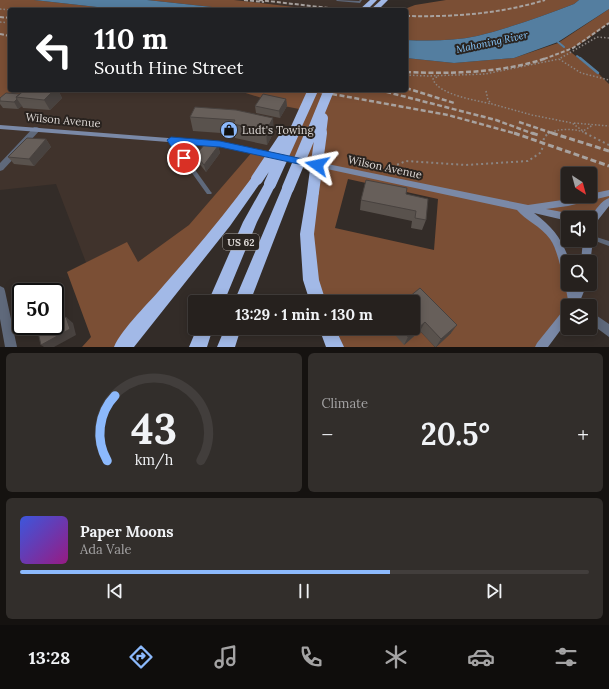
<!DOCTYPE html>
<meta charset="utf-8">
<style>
:root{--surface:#26211e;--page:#322e2b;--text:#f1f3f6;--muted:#a4a3a4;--line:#423e3c;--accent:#8cb9fc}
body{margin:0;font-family:Lora,serif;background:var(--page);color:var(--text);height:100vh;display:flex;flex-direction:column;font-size:15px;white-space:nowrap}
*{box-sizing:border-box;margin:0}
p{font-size:13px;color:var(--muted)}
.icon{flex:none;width:22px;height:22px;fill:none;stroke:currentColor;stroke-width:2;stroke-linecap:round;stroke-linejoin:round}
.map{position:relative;height:347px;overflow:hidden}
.sheet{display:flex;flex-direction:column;gap:6px;padding:6px;background:#151210;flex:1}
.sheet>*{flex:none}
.guide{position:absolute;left:8px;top:8px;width:400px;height:84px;border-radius:4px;box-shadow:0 2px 10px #0003,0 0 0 1px var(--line);background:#202124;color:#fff;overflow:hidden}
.needle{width:26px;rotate:144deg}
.buttons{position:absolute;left:561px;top:167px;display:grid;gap:8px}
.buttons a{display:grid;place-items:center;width:36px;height:36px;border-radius:4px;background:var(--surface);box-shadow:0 2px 10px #0003,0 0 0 1px var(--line);font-size:20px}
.speed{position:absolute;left:12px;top:283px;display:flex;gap:8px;font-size:20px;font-weight:700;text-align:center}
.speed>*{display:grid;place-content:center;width:52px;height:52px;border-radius:50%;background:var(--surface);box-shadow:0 2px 10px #0003,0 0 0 1px var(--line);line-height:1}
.speed .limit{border:2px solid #111;border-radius:6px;background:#fff;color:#111}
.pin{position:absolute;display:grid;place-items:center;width:34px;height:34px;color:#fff;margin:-17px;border:2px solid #fff;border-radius:50%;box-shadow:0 1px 4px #0007}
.me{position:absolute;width:44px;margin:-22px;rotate:282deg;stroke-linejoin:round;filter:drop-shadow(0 0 3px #0008)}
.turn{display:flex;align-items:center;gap:14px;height:84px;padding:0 20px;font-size:18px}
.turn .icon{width:52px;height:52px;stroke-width:2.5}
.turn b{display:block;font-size:28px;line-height:34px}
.big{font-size:30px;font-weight:700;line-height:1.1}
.sheet .card{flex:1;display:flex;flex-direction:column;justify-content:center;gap:6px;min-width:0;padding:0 14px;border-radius:6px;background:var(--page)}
.sheet .dial{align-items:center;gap:0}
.dial svg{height:104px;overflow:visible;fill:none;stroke:var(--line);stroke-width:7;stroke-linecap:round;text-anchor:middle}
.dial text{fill:var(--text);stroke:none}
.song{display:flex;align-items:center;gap:12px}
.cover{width:48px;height:48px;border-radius:6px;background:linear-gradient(135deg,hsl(230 70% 55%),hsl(310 70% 35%))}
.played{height:4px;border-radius:2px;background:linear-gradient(90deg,var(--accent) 65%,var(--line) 65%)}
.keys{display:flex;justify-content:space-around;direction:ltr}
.heat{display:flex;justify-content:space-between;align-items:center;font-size:22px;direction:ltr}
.sheet .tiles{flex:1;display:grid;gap:6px;grid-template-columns:1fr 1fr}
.card:last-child{grid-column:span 2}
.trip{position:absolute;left:188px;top:295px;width:232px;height:40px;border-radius:4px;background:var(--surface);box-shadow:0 2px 10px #0003,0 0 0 1px var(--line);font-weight:700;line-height:40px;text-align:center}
.dock{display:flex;height:64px;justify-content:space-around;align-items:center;background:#0f0d0c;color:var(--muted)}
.dock .icon{width:28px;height:28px}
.dock .current{color:var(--accent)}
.dock b{font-size:18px;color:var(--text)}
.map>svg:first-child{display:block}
.built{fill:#40332c}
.forest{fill:#7b4f35;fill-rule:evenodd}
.water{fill:#547ea0}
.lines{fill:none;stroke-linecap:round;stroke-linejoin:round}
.stream-far1{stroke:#547ea0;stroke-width:2}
.stream{stroke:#547ea0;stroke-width:2.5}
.path-far1{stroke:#8b8582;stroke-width:1.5;stroke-dasharray:1.5 2;stroke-linecap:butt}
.path{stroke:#8b8582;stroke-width:2;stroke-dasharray:2 3;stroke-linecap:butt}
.service{fill:#5f697b;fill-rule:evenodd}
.minor{fill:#5f697b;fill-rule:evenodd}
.secondary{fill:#7a89a7;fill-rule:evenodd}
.motorway{fill:#a2b9e7;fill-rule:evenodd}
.rail-far2{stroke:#a8a29f;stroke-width:2;stroke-dasharray:4 2;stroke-linecap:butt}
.rail-far1{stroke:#a8a29f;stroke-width:2.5;stroke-dasharray:5 2.5;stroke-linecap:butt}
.rail{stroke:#a8a29f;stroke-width:3;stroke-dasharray:6 3;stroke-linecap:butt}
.motorway-bridge-far1{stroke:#a2b9e7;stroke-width:10}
.motorway-bridge{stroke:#a2b9e7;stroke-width:12}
.wall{fill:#59524d}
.shaded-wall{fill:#48423f}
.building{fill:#675f5a;stroke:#48423f}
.route{fill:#1a73e8;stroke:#114b97}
.labels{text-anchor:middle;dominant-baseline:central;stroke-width:4;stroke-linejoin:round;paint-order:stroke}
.far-water-label{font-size:10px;font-style:italic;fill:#86c6fb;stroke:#29231f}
.shield{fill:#29231f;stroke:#a7a29e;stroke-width:1}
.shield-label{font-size:10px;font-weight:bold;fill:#ddd8d5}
.street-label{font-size:11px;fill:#ddd8d5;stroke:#29231f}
.poi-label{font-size:11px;fill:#ddd8d5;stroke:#29231f;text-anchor:start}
</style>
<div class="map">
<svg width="609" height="347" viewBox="0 0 609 347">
<rect width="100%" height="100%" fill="#332c28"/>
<path class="built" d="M234,0H385L373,10H320Z
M0,81L10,90H310L282,157L253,152L108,320L56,184L0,190Z
M609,201V330L590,316V306H578L574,302L570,284H590V262H568L518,208L568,218V240H590V222Z"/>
<path class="forest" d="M0,0H34L124,10H10V90H28L0,104Z
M147,0H234L320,10H240Z
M446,0H579L574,4C542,16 510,28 477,36C454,41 429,41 406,40V10H402L415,5Z
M609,9V23L585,41L568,50L598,73L609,84V201L590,222V218H573L520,208L545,227L568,274V306L541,347H436L451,333L416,298L411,302H318L311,280L317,165L272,157L123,347H82L91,337L67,272L127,242L138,262L189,225L253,151L272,157L304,110L264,102L265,99L236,90H406V58L454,63L514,58L558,43ZM568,174H590V196H568ZM348,179L438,199L434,250L335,228Z
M327,328H389L420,331L435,347H335Z"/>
<path class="water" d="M34,0H147L240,10H124Z
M579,0H609V9L558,42L514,58L454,63L406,58V40C429,41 454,41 477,36C510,28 542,16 574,4Z"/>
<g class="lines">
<path class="stream-far1" d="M558,42L564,47
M577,56L581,59"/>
<path class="stream" d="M580,58L598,73"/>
<path class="path-far1" d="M0,9L10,10
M0,22L10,23
M609,38L597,37L559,59L581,73L609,80
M406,75L428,76L485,74L559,59
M437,77L433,79C438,95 476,100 491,104
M356,90H371
M486,91L488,100L492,104L532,115L572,123L583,131L593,125
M574,123L609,126
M548,134C556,128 579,128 587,134"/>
<path class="path" d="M585,133L609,145
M391,172L394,166L406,161L466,165L528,161L540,153L543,147L544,137L549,133"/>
<path class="service" d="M336,0L359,1L360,0H362L360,3L337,1Z
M171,138L173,139L211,192L212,193L211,194H207L169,141V140Z
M590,235L609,241V246L590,239Z"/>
<path class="minor" d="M34,127H37L41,129L3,170L0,171V163Z
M0,286L4,288L5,291L17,347H5L0,319Z
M590,311L609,324V337L590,323Z"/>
<path class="secondary" d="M0,125L220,142L528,205L590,196V194L609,190V196L568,206L546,209L573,214L576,215L577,218H568V221L534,213C553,227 562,239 570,262H568V279L564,277C559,265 558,251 550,239C541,226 525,220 517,210L220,146L0,129Z
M609,198V206L598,220L593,234L590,235C590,230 589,223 591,218C594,211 602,200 609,198Z
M590,237L593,240L590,264V262H581L583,240H590Z
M568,280V284H575L576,286L577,284H587L578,306H568V320L548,347H535L537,343L566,307L568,300L565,284Z"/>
<path class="motorway" d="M370,0H377L367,10H359Z
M381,0H388L378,10H370Z
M257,175L261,176L263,179L230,226L134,347H114C122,328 150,302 164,285C195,250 225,214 253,176Z
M270,179L274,181L276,184L257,222L224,302H208L243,222L266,181Z
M288,183L292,185L294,188L250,302H234L282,188L284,185Z
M313,187L317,189L319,192L314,234L319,280L326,302H310L303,280L300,234L307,192L309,189Z
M197,328H213L207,347H189Z
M225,328H241L235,347H217Z
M319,328H335L344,347H326Z"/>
<path class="rail-far2" d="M244,0L264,2
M259,0L346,10
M406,16C454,17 499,14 545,0
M0,17L10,18
M0,34L10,36
M544,59L573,48L609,23"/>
<path class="rail-far1" d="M406,72C453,74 502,73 547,58
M406,88L454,103
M310,90L448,115L517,134
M379,90L496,120L534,134
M519,122L555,134"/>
<path class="rail" d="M514,133L609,166
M532,133L538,135
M552,133L609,151"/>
<path class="motorway-bridge-far1" d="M293,134L313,90
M311,134L329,90
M321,134L323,118"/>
<path class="motorway-bridge" d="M257,179L283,140
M270,184L293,133
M288,188L311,133
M313,192L321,133"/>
</g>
<path class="wall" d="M25,90H58L62,98L50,110L23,108L22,106L18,109L3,108L0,104V98L20,94Z
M286,99L287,106L280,118L256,113L255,106Z
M236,110L274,132L267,145L235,138V134L193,131L190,117Z
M46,139L51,147L34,166L14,164L8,157Z
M218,146L220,153L206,172L198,162L196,155Z
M406,194L426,220L422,230L411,228L412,221L360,210L361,200Z
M413,302L451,333L436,347H435L420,331L404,345L389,328H413Z"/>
<path class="shaded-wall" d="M54,90H58L62,98L50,110L44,100Z
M17,99L22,106L18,109L14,102Z
M286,99L287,106L280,118L279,111Z
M273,118L274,132L267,145L266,131Z
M46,139L51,147L34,166L29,159Z
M218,146L220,153L206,172L204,165Z
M66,317L73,323L76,335L54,347H44L41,345Z
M425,322L420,331L404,345L408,337Z
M457,325L451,333L436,347L441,339Z"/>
<path class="building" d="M25,90H54L44,100L16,97Z
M6,93L20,94L16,97L17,99L14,102L0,101V98Z
M263,94L286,99L279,111L255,106Z
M195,107L236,110L273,118L266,131L233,124L235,120L190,117Z
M27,138L46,139L29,159L8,157Z
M204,145L218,146L204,165L196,155Z
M366,180L407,188L406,194L428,199L426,220L415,218L416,211L361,200Z
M420,288L457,325L441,339L425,322L408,337L400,328H413V302H403Z
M66,317L70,329L41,345L38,332L49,326H55V323Z"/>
<path class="route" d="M171,137L220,141L317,162L321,165L317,168L220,147L178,144L188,158L184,161L180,160L167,140Z"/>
<defs>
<symbol id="shop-disc" viewBox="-11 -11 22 22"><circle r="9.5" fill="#8cb9fc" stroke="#29231f"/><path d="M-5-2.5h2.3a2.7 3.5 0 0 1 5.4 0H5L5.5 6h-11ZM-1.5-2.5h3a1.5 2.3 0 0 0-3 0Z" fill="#111"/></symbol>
</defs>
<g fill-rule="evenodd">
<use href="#shop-disc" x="219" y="120" width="20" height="20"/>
</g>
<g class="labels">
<g class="far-water-label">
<text transform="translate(492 42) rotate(-12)">Mahoning River</text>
</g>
<rect class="shield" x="223" y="234" width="36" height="16" rx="3"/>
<g class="shield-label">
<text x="241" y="242">US 62</text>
</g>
<g class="street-label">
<text transform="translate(63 120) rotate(5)">Wilson Avenue</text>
<text transform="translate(385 167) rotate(12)">Wilson Avenue</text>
</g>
<g class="poi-label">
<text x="242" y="130">Ludt's Towing</text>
</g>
</g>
</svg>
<div class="buttons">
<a><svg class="needle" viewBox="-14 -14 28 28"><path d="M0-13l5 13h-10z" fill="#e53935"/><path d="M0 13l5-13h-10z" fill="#a4a3a4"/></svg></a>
<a><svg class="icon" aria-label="sound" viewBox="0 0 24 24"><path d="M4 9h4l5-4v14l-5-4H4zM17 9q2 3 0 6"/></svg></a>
<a><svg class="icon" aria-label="search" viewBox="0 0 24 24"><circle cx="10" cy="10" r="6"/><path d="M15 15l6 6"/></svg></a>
<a><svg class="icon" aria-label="layers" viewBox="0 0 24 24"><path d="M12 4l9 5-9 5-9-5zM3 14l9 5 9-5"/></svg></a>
</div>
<div class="speed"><div class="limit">50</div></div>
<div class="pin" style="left:184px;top:158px;background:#d93025"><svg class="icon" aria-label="arrive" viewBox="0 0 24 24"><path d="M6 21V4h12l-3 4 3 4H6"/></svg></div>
<svg class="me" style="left:317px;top:165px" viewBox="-20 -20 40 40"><path d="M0-17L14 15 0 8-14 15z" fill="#1a73e8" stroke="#fff" stroke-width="4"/></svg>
<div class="trip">13:29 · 1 min · 130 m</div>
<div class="guide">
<div class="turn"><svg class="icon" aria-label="left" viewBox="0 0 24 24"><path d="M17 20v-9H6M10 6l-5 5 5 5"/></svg><div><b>110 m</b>South Hine Street</div></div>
</div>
</div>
<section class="sheet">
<div class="tiles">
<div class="card dial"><svg viewBox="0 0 100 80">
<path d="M14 69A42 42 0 1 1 86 69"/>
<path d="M14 69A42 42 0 0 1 20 19" stroke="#8cb9fc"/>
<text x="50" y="56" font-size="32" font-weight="700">43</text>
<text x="50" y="72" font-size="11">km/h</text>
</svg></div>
<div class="card"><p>Climate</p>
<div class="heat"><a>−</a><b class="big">20.5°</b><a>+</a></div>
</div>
<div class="card">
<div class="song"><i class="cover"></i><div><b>Paper Moons</b><p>Ada Vale</p></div></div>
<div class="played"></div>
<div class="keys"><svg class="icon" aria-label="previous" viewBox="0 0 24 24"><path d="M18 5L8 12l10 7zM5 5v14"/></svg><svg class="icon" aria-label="pause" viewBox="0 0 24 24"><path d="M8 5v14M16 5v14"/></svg><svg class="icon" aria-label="next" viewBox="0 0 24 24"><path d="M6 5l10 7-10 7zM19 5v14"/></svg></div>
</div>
</div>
</section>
<nav class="dock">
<b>13:28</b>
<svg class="icon current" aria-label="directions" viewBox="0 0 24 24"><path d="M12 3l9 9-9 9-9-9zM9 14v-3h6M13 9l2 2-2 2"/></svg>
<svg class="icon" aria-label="music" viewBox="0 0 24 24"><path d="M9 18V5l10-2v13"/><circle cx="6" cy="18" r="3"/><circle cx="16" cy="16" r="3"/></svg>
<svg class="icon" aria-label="phone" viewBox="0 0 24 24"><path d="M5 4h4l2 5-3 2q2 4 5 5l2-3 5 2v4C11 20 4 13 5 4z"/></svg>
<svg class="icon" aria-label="climate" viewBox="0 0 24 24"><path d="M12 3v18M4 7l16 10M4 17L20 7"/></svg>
<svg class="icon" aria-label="car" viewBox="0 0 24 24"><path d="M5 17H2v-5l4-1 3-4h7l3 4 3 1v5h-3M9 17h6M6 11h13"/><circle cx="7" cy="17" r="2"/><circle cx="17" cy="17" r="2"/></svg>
<svg class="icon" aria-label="filters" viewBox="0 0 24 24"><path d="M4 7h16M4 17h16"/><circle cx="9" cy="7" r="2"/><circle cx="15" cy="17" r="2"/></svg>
</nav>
